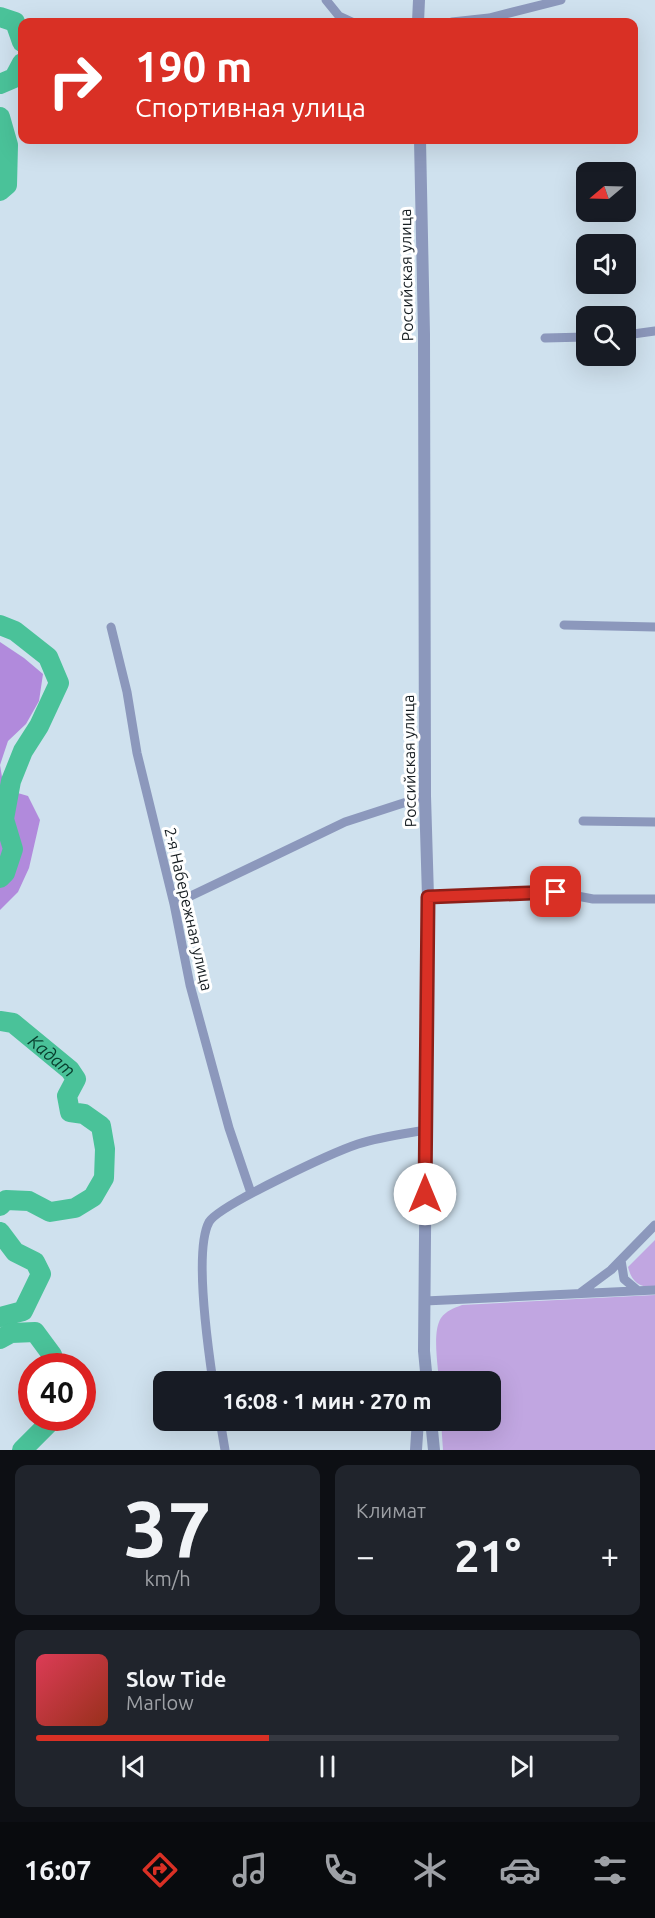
<!DOCTYPE html>
<html lang="ru">
<meta charset="utf-8">
<style>
:root{--surface:#171b24;--page:#20242c;--text:#f1f3f6;--muted:#9ea1a6;--line:#363941;--accent:#d93025}
body{margin:0;font-family:Ubuntu,sans-serif;background:var(--page);color:var(--text);height:100vh;display:flex;flex-direction:column;font-size:22px;white-space:nowrap}
*{box-sizing:border-box;margin:0}
p{font-size:20px;color:var(--muted)}
.icon{flex:none;width:33px;height:33px;fill:none;stroke:currentColor;stroke-width:2;stroke-linecap:round;stroke-linejoin:round}
.map{position:relative;height:1450px;overflow:hidden}
.panel{display:flex;flex-direction:column;gap:15px;padding:15px;background:#0d0f14;flex:1}
.panel>*{flex:none}
.hud{position:absolute;left:18px;top:18px;width:620px;height:126px;border-radius:12px;box-shadow:0 6px 24px #0002;background:#d93025;color:#fff;overflow:hidden}
.needle{width:39px;rotate:251deg}
.controls{position:absolute;left:576px;top:162px;display:grid;gap:12px}
.controls a{display:grid;place-items:center;width:60px;height:60px;border-radius:12px;background:var(--surface);box-shadow:0 6px 24px #0002;font-size:30px}
.speed{position:absolute;left:18px;top:1353px;display:flex;gap:12px;font-size:30px;font-weight:700;text-align:center}
.speed>*{display:grid;place-content:center;width:78px;height:78px;border-radius:50%;background:var(--surface);box-shadow:0 6px 24px #0002;line-height:1}
.speed .limit{border:9px solid #d22;background:#fff;color:#111}
.pin{position:absolute;display:grid;place-items:center;width:51px;height:51px;color:#fff;margin:-26px;border-radius:12px;box-shadow:0 3px 9px #0006}
.me{position:absolute;width:66px;margin:-33px;rotate:0deg;stroke-linejoin:round;filter:drop-shadow(0 0 4px #0008)}
.turn{display:flex;align-items:center;gap:21px;height:126px;padding:0 18px;font-size:27px}
.turn .icon{width:78px;height:78px;stroke-width:2.5}
.turn b{display:block;font-size:42px;line-height:51px}
.big{font-size:45px;font-weight:600;line-height:1.1}
.panel .widget{flex:1;display:flex;flex-direction:column;justify-content:center;gap:9px;min-width:0;padding:0 21px;border-radius:12px;background:var(--page)}
.panel .dial{align-items:center;gap:0}
.dial b{font-size:78px;line-height:1}
.song{display:flex;align-items:center;gap:18px}
.cover{width:72px;height:72px;border-radius:9px;background:linear-gradient(135deg,hsl(350 70% 55%),hsl(10 70% 35%))}
.played{height:6px;border-radius:3px;background:linear-gradient(90deg,var(--accent) 40%,var(--line) 40%)}
.keys{display:flex;justify-content:space-around;direction:ltr}
.heat{display:flex;justify-content:space-between;align-items:center;font-size:33px;direction:ltr}
.panel .tiles{flex:1;display:grid;gap:15px;grid-template-columns:1fr 1fr}
.widget:last-child{grid-column:span 2}
.trip{position:absolute;left:153px;top:1371px;width:348px;height:60px;border-radius:12px;background:var(--surface);box-shadow:0 6px 24px #0002;font-weight:600;line-height:60px;text-align:center}
.menu{display:flex;height:96px;justify-content:space-around;align-items:center;background:#090b0e;color:var(--muted)}
.menu .icon{width:42px;height:42px}
.menu .selected{color:var(--accent)}
.menu b{font-size:27px;color:var(--text)}
.map>svg:first-child{display:block}
.green{fill:#c1a6e1}
.forest{fill:#b18adc}
.lines{fill:none;stroke-linecap:round;stroke-linejoin:round}
.river{stroke:#4ac299;stroke-width:20}
.minor{stroke:#8c98bc;stroke-width:9}
.tertiary{stroke:#8c98bc;stroke-width:12}
.route-casing{stroke:#8d1f18;stroke-width:15}
.route{stroke:#d93025;stroke-width:10}
.labels{text-anchor:middle;dominant-baseline:central;stroke-width:6;stroke-linejoin:round;paint-order:stroke}
.street-label{font-size:16px;fill:#161d21;stroke:#fff}
.water-label{font-size:18px;font-style:italic;fill:#083e2d;stroke:#fff}
</style>
<div class="map">
<svg width="655" height="1450" viewBox="0 0 655 1450">
<rect width="100%" height="100%" fill="#cfe1ee"/>
<path class="green" d="M655,1240V1287C639,1288 632,1282 628,1267Z
M655,1295V1450H443L441,1421L490,1420V1382L439,1381C438,1365 432,1332 441,1318C446,1311 454,1308 462,1305Z"/>
<path class="forest" d="M0,642L24,658L43,674L39,701L26,724L8,741L0,765L4,789L28,796L40,820L29,868L18,892L0,910Z"/>
<g class="lines">
<g class="river">
<path d="M0,17L15,22L22,42"/>
<path d="M0,84L14,78L22,63"/>
<path d="M0,117L8,145L7,185L0,191"/>
<path d="M0,625L15,631L48,657L59,683L39,726L23,751L11,781L4,819L13,849L5,873L0,878"/>
<path id="s1" d="M0,1021L13,1023L70,1070L76,1079L67,1096L70,1112L84,1114L101,1126L105,1149L104,1178L93,1197L75,1208L50,1212L29,1201L6,1200L0,1206"/>
<path d="M0,1232L15,1252L35,1262L41,1274L23,1311L0,1317"/>
<path d="M0,1339L11,1333L35,1332L52,1355L56,1366"/>
<path d="M22,1450L54,1418"/>
</g>
<path class="minor" d="M326,0L339,16L352,22
M452,22L489,18L561,0
M626,335L655,331
M545,338L586,337
M564,625L655,627
M111,627L127,692L137,753L174,904L190,985L229,1128L251,1193
M583,821L655,822
M428,897L556,892L593,899H655
M174,904L345,822L425,796
M621,1260L624,1279L637,1290
M580,1293L611,1270L655,1225
M425,1301L655,1290
M213,1382C208,1348 194,1250 209,1222C219,1205 334,1152 358,1144C380,1137 403,1134 426,1130
M220,1420L225,1450"/>
<path class="tertiary" d="M418,22L419,0
M420,140L424,334L425,796L428,897L424,1351L427,1382
M431,1420L434,1450
M416,1450L418,1420"/>
</g>
<g class="lines">
<defs>
<path id="route" d="M425,1194L428,897L556,892"/>
</defs>
<use href="#route" class="route-casing"/>
<use href="#route" class="route"/>
</g>
<g class="labels">
<g class="street-label">
<text transform="translate(406 275) rotate(-91)">Российская улица</text>
<text transform="translate(409 761) rotate(-91)">Российская улица</text>
<text transform="translate(189 909) rotate(77)">2-я Набережная улица</text>
</g>
<g class="water-label">
<text stroke="none"><textPath href="#s1" startOffset="64">Кадат</textPath></text>
</g>
</g>
</svg>
<div class="controls">
<a><svg class="needle" viewBox="-14 -14 28 28"><path d="M0-13l5 13h-10z" fill="#e53935"/><path d="M0 13l5-13h-10z" fill="#9ea1a6"/></svg></a>
<a><svg class="icon" aria-label="sound" viewBox="0 0 24 24"><path d="M4 9h4l5-4v14l-5-4H4zM17 9q2 3 0 6"/></svg></a>
<a><svg class="icon" aria-label="search" viewBox="0 0 24 24"><circle cx="10" cy="10" r="6"/><path d="M15 15l6 6"/></svg></a>
</div>
<div class="speed"><div class="limit">40</div></div>
<div class="pin" style="left:556px;top:892px;background:#d93025"><svg class="icon" aria-label="arrive" viewBox="0 0 24 24"><path d="M6 21V4h12l-3 4 3 4H6"/></svg></div>
<svg class="me" style="left:425px;top:1194px" viewBox="-20 -20 40 40"><circle r="19" fill="#fff"/><path d="M0-13L10 11 0 6-10 11z" fill="#d93025"/></svg>
<div class="trip">16:08 · 1 мин · 270 m</div>
<div class="hud">
<div class="turn"><svg class="icon" aria-label="right" viewBox="0 0 24 24"><path d="M7 20v-9h11M14 6l5 5-5 5"/></svg><div><b>190 m</b>Спортивная улица</div></div>
</div>
</div>
<section class="panel">
<div class="tiles">
<div class="widget dial"><b>37</b><p>km/h</p></div>
<div class="widget"><p>Климат</p>
<div class="heat"><a>−</a><b class="big">21°</b><a>+</a></div>
</div>
<div class="widget">
<div class="song"><i class="cover"></i><div><b>Slow Tide</b><p>Marlow</p></div></div>
<div class="played"></div>
<div class="keys"><svg class="icon" aria-label="previous" viewBox="0 0 24 24"><path d="M18 5L8 12l10 7zM5 5v14"/></svg><svg class="icon" aria-label="pause" viewBox="0 0 24 24"><path d="M8 5v14M16 5v14"/></svg><svg class="icon" aria-label="next" viewBox="0 0 24 24"><path d="M6 5l10 7-10 7zM19 5v14"/></svg></div>
</div>
</div>
</section>
<nav class="menu">
<b>16:07</b>
<svg class="icon selected" aria-label="directions" viewBox="0 0 24 24"><path d="M12 3l9 9-9 9-9-9zM9 14v-3h6M13 9l2 2-2 2"/></svg>
<svg class="icon" aria-label="music" viewBox="0 0 24 24"><path d="M9 18V5l10-2v13"/><circle cx="6" cy="18" r="3"/><circle cx="16" cy="16" r="3"/></svg>
<svg class="icon" aria-label="phone" viewBox="0 0 24 24"><path d="M5 4h4l2 5-3 2q2 4 5 5l2-3 5 2v4C11 20 4 13 5 4z"/></svg>
<svg class="icon" aria-label="climate" viewBox="0 0 24 24"><path d="M12 3v18M4 7l16 10M4 17L20 7"/></svg>
<svg class="icon" aria-label="car" viewBox="0 0 24 24"><path d="M5 17H2v-5l4-1 3-4h7l3 4 3 1v5h-3M9 17h6M6 11h13"/><circle cx="7" cy="17" r="2"/><circle cx="17" cy="17" r="2"/></svg>
<svg class="icon" aria-label="filters" viewBox="0 0 24 24"><path d="M4 7h16M4 17h16"/><circle cx="9" cy="7" r="2"/><circle cx="15" cy="17" r="2"/></svg>
</nav>
